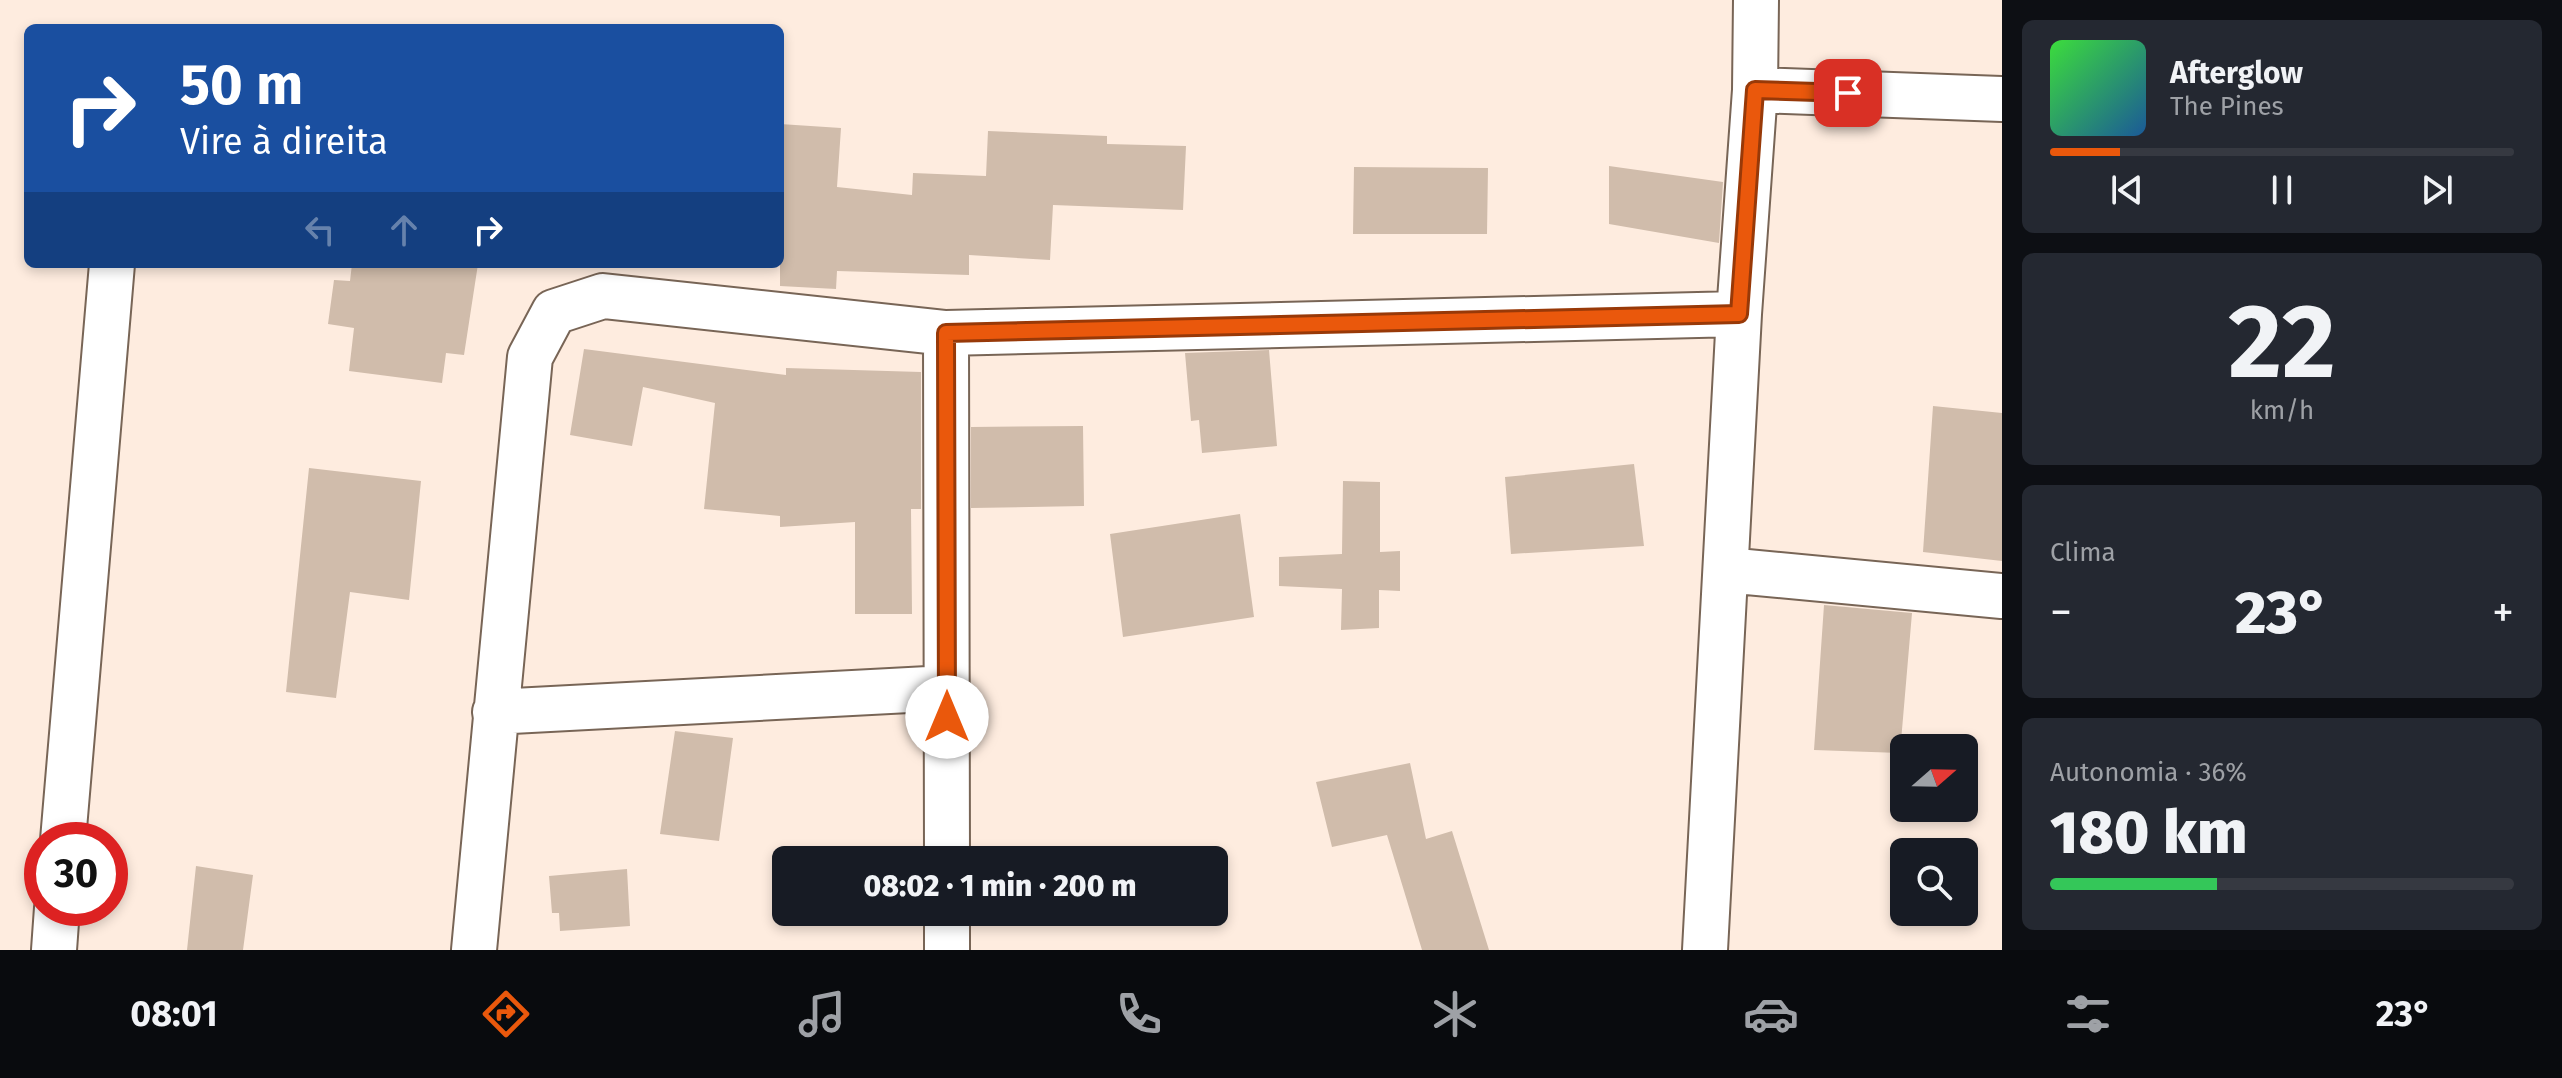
<!DOCTYPE html>
<html lang="pt">
<meta charset="utf-8">
<style>
:root{--surface:#171b24;--page:#242831;--text:#f1f3f6;--muted:#9ea1a6;--line:#363941;--accent:#ea580c}
body{margin:0;font-family:"Fira Sans",sans-serif;background:var(--page);color:var(--text);height:100vh;display:flex;flex-direction:column;font-size:30px;white-space:nowrap}
*{box-sizing:border-box;margin:0}
p{font-size:26px;color:var(--muted)}
.icon{flex:none;width:44px;height:44px;fill:none;stroke:currentColor;stroke-width:2;stroke-linecap:round;stroke-linejoin:round}
.map{position:relative;flex:1;overflow:hidden}
.sheet{display:flex;flex-direction:column;gap:20px;padding:20px;background:#0d0f14;width:560px}
.sheet>*{flex:none}
.top-card{position:absolute;left:24px;top:24px;width:760px;height:244px;border-radius:12px;box-shadow:0 4px 12px #0003;background:#1a4fa0;color:#fff;overflow:hidden}
.needle{width:52px;rotate:70deg}
.controls{position:absolute;left:1890px;top:734px;display:grid;gap:16px}
.controls a{display:grid;place-items:center;width:88px;height:88px;border-radius:12px;background:var(--surface);box-shadow:0 4px 12px #0003;font-size:40px}
.speed{position:absolute;left:24px;top:822px;display:flex;gap:16px;font-size:40px;font-weight:700;text-align:center}
.speed>*{display:grid;place-content:center;width:104px;height:104px;border-radius:50%;background:var(--surface);box-shadow:0 4px 12px #0003;line-height:1}
.speed .limit{border:12px solid #d22;background:#fff;color:#111}
.pin{position:absolute;display:grid;place-items:center;width:68px;height:68px;color:#fff;margin:-34px;border-radius:16px;box-shadow:0 4px 12px #0006}
.me{position:absolute;width:88px;margin:-44px;rotate:0deg;stroke-linejoin:round;filter:drop-shadow(0 0 6px #0008)}
.turn{display:flex;align-items:center;gap:28px;height:168px;padding:0 24px;font-size:36px}
.turn .icon{width:104px;height:104px;stroke-width:2.5}
.turn b{display:block;font-size:56px;line-height:68px}
.lanes{display:flex;align-items:center;height:76px;padding:0 24px;background:#0003;justify-content:center;gap:40px;direction:ltr}
.lanes .off{opacity:.35}
.big{font-size:60px;font-weight:800;line-height:1.1}
.sheet .tile{flex:1;display:flex;flex-direction:column;justify-content:center;gap:12px;min-width:0;padding:0 28px;border-radius:12px;background:var(--page)}
.sheet .dial{align-items:center;gap:0}
.dial b{font-size:104px;line-height:1}
.song{display:flex;align-items:center;gap:24px}
.cover{width:96px;height:96px;border-radius:12px;background:linear-gradient(135deg,hsl(120 70% 55%),hsl(210 70% 35%))}
.played{height:8px;border-radius:4px;background:linear-gradient(90deg,var(--accent) 15%,var(--line) 15%)}
.keys{display:flex;justify-content:space-around;direction:ltr}
.heat{display:flex;justify-content:space-between;align-items:center;font-size:44px;direction:ltr}
.charge{height:12px;border-radius:6px;background:linear-gradient(90deg,#34c759 36%,var(--line) 0)}
.trip{position:absolute;left:772px;top:846px;width:456px;height:80px;border-radius:12px;background:var(--surface);box-shadow:0 4px 12px #0003;font-weight:800;line-height:80px;text-align:center}
.dock{display:flex;height:128px;justify-content:space-around;align-items:center;background:#090b0e;color:var(--muted)}
.dock .icon{width:56px;height:56px}
.dock .selected{color:var(--accent)}
.dock b{font-size:36px;color:var(--text)}
main{display:flex;flex:1;min-height:0}
.map>svg:first-child{display:block}
.building{fill:#d0bcab}
.lines{fill:none;stroke-linecap:round;stroke-linejoin:round}
.street-casing{stroke:#786556;stroke-width:48}
.street{stroke:#fff;stroke-width:44}
.route-casing{stroke:#983908;stroke-width:20}
.route{stroke:#ea580c;stroke-width:14}
</style>
<main>
<div class="map">
<svg width="2002" height="950" viewBox="0 0 2002 950">
<rect width="100%" height="100%" fill="#feecdf"/>
<path class="building" d="M780,124L841,128L837,187L912,195L913,173L986,176L988,131L1107,136V144L1186,146L1183,210L1053,205L1050,260L969,255V275L837,271L836,289L780,286Z
M1609,166L1723,182L1719,243L1609,224Z
M1354,167L1488,168L1487,234H1353Z
M352,264H478L464,355L446,353L442,383L349,371L354,328L328,324L334,280L350,281Z
M584,349L786,375V368L921,372V509H911L912,614H855V522L780,527V516L704,509L715,403L643,387L632,446L570,435Z
M1269,350L1277,446L1202,453L1199,420L1191,421L1185,353Z
M1933,406L2002,413V561L1923,552Z
M1083,426L1084,506L971,508V427Z
M1634,464L1644,546L1511,554L1505,477Z
M309,468L421,481L409,600L350,592L336,698L286,692Z
M1343,481L1380,482V552L1400,551V591L1379,590V628L1341,630L1342,589L1279,586V557L1342,554Z
M1240,514L1254,617L1123,637L1110,534Z
M1824,605L1912,613L1900,753L1814,750Z
M675,731L733,738L719,841L660,834Z
M1410,763L1426,839L1452,831L1489,950H1422L1387,835L1332,847L1316,782Z
M196,866L253,875L243,950H187Z
M627,869L630,926L560,931L559,913H552L549,876Z"/>
<g class="lines">
<defs>
<path id="street" d="M1755,90L2002,99
M946,333L947,860
M1726,570L2002,596
M495,712L947,688
M63,840L112,264
M947,912V950
M54,950L57,908
M474,950L530,357L554,312L603,296L946,333L1739,314
M1705,950L1739,314L1755,90L1756,0"/>
</defs>
<use href="#street" class="street-casing"/>
<use href="#street" class="street"/>
</g>
<g class="lines">
<defs>
<path id="route" d="M947,717L946,333L1739,314L1755,90L1848,93"/>
</defs>
<use href="#route" class="route-casing"/>
<use href="#route" class="route"/>
</g>
</svg>
<div class="controls">
<a><svg class="needle" viewBox="-14 -14 28 28"><path d="M0-13l5 13h-10z" fill="#e53935"/><path d="M0 13l5-13h-10z" fill="#9ea1a6"/></svg></a>
<a><svg class="icon" aria-label="search" viewBox="0 0 24 24"><circle cx="10" cy="10" r="6"/><path d="M15 15l6 6"/></svg></a>
</div>
<div class="speed"><div class="limit">30</div></div>
<div class="pin" style="left:1848px;top:93px;background:#d93025"><svg class="icon" aria-label="arrive" viewBox="0 0 24 24"><path d="M6 21V4h12l-3 4 3 4H6"/></svg></div>
<svg class="me" style="left:947px;top:717px" viewBox="-20 -20 40 40"><circle r="19" fill="#fff"/><path d="M0-13L10 11 0 6-10 11z" fill="#ea580c"/></svg>
<div class="trip">08:02 · 1 min · 200 m</div>
<div class="top-card">
<div class="turn"><svg class="icon" aria-label="right" viewBox="0 0 24 24"><path d="M7 20v-9h11M14 6l5 5-5 5"/></svg><div><b>50 m</b>Vire à direita</div></div>
<div class="lanes"><svg class="icon off" aria-label="left" viewBox="0 0 24 24"><path d="M17 20v-9H6M10 6l-5 5 5 5"/></svg><svg class="icon off" aria-label="ahead" viewBox="0 0 24 24"><path d="M12 20V5M6 11l6-6 6 6"/></svg><svg class="icon" aria-label="right" viewBox="0 0 24 24"><path d="M7 20v-9h11M14 6l5 5-5 5"/></svg></div>
</div>
</div>
<section class="sheet">
<div class="tile">
<div class="song"><i class="cover"></i><div><b>Afterglow</b><p>The Pines</p></div></div>
<div class="played"></div>
<div class="keys"><svg class="icon" aria-label="previous" viewBox="0 0 24 24"><path d="M18 5L8 12l10 7zM5 5v14"/></svg><svg class="icon" aria-label="pause" viewBox="0 0 24 24"><path d="M8 5v14M16 5v14"/></svg><svg class="icon" aria-label="next" viewBox="0 0 24 24"><path d="M6 5l10 7-10 7zM19 5v14"/></svg></div>
</div>
<div class="tile dial"><b>22</b><p>km/h</p></div>
<div class="tile"><p>Clima</p>
<div class="heat"><a>−</a><b class="big">23°</b><a>+</a></div>
</div>
<div class="tile"><p>Autonomia · 36%</p><b class="big">180 km</b><div class="charge"></div></div>
</section>
</main>
<nav class="dock">
<b>08:01</b>
<svg class="icon selected" aria-label="directions" viewBox="0 0 24 24"><path d="M12 3l9 9-9 9-9-9zM9 14v-3h6M13 9l2 2-2 2"/></svg>
<svg class="icon" aria-label="music" viewBox="0 0 24 24"><path d="M9 18V5l10-2v13"/><circle cx="6" cy="18" r="3"/><circle cx="16" cy="16" r="3"/></svg>
<svg class="icon" aria-label="phone" viewBox="0 0 24 24"><path d="M5 4h4l2 5-3 2q2 4 5 5l2-3 5 2v4C11 20 4 13 5 4z"/></svg>
<svg class="icon" aria-label="climate" viewBox="0 0 24 24"><path d="M12 3v18M4 7l16 10M4 17L20 7"/></svg>
<svg class="icon" aria-label="car" viewBox="0 0 24 24"><path d="M5 17H2v-5l4-1 3-4h7l3 4 3 1v5h-3M9 17h6M6 11h13"/><circle cx="7" cy="17" r="2"/><circle cx="17" cy="17" r="2"/></svg>
<svg class="icon" aria-label="filters" viewBox="0 0 24 24"><path d="M4 7h16M4 17h16"/><circle cx="9" cy="7" r="2"/><circle cx="15" cy="17" r="2"/></svg>
<b>23°</b>
</nav>
